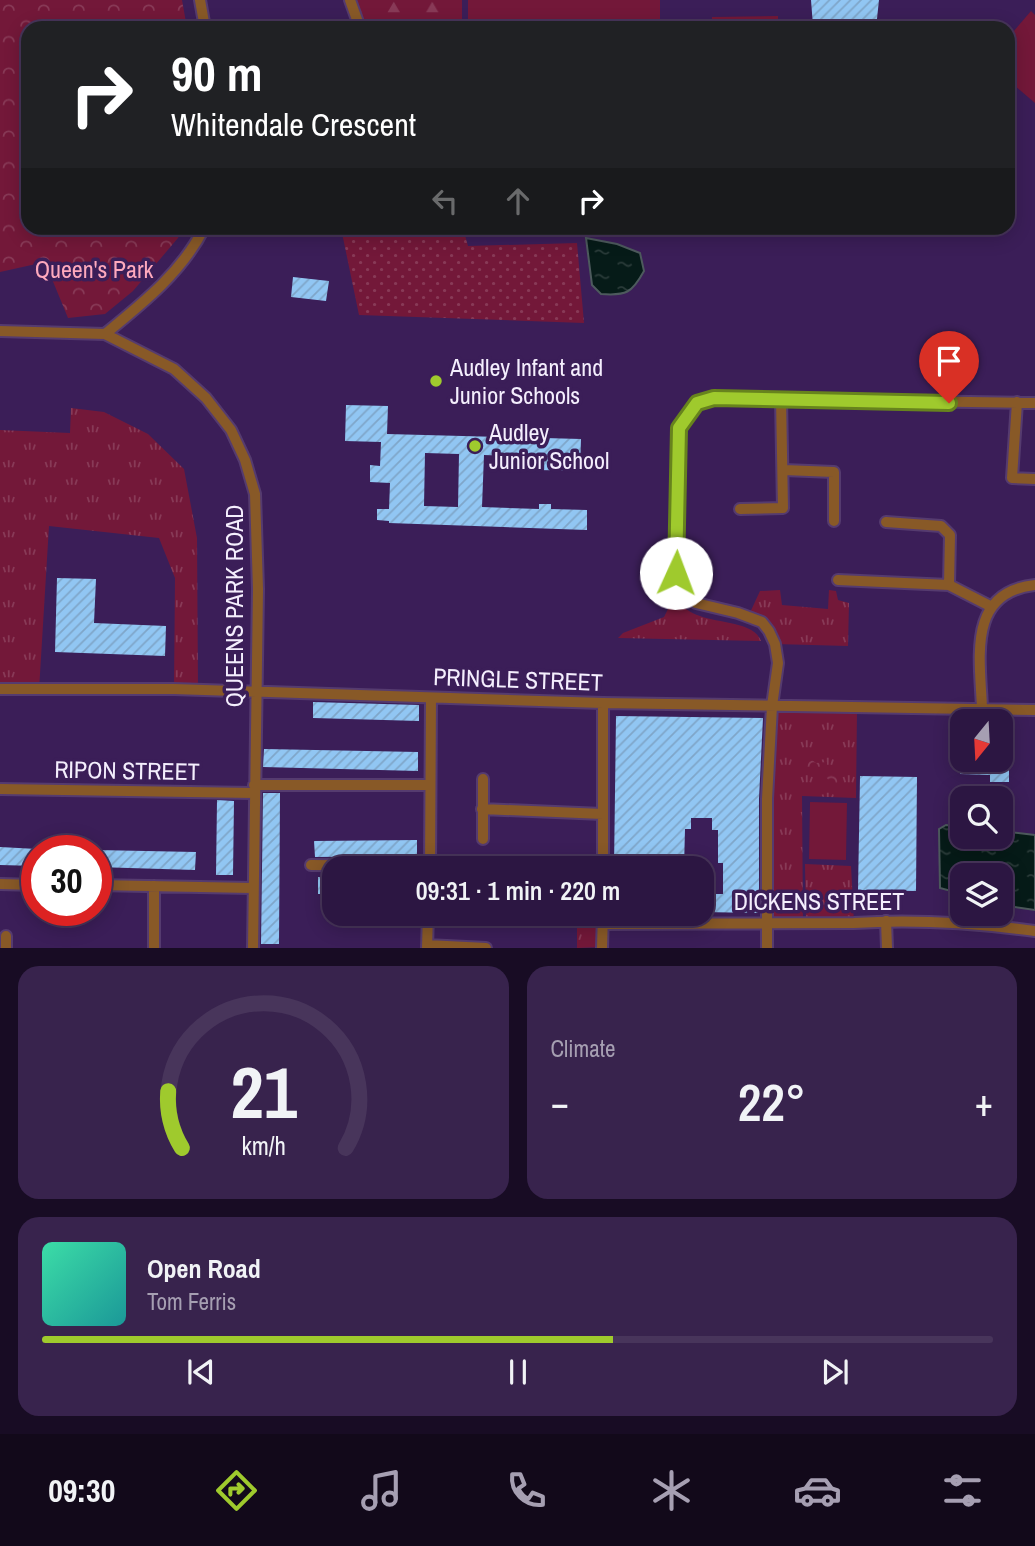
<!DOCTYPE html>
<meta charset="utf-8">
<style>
:root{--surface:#2c1642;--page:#38234d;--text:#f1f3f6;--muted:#a69fb2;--line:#48355b;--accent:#9fca2d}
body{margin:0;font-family:"Archivo Narrow",sans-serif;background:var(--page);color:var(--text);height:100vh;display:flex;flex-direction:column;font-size:26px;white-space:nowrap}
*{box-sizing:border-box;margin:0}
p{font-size:23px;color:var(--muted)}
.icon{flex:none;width:38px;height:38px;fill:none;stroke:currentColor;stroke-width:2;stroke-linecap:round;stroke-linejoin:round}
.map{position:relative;height:948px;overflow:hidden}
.sheet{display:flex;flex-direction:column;gap:18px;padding:18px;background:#180c24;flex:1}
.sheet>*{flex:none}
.banner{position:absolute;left:21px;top:21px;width:994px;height:214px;border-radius:21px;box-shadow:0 4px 18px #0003,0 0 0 2px var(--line);background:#202124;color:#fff;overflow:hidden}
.needle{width:46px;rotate:198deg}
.buttons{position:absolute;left:950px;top:709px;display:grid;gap:14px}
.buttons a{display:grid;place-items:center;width:63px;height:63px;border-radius:14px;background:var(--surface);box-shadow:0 4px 18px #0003,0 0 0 2px var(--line);font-size:35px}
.speed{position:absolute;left:21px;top:835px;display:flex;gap:14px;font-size:35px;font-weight:700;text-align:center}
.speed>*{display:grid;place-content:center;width:91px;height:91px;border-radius:50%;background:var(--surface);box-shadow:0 4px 18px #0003,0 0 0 2px var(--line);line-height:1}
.speed .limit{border:10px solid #d22;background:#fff;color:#111}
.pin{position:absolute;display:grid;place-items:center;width:60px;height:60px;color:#fff;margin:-72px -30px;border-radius:50% 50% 50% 0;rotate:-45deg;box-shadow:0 0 7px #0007}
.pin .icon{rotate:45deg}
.me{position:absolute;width:77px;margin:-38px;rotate:2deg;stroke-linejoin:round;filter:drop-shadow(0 0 5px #0008)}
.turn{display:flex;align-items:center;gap:24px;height:147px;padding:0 35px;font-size:32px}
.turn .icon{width:91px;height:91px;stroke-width:2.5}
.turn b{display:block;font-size:49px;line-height:60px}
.lanes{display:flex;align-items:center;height:66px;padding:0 35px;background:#0003;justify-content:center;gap:35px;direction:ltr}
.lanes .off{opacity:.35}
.big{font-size:52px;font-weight:600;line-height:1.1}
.sheet .widget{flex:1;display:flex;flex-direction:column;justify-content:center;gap:10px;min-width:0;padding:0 24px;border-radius:21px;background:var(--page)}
.sheet .dial{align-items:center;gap:0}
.dial svg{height:182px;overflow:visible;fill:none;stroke:var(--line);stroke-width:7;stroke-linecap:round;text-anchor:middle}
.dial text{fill:var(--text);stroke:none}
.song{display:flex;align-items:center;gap:21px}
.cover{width:84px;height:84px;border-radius:10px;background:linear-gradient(135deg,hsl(160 70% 55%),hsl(180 70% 35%))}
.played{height:7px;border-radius:4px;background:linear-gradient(90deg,var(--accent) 60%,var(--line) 60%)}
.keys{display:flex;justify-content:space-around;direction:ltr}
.heat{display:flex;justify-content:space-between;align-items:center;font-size:38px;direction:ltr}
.sheet .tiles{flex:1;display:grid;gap:18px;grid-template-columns:1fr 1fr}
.widget:last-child{grid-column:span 2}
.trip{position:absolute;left:322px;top:856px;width:392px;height:70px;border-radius:21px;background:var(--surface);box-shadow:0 4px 18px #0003,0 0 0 2px var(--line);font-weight:600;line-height:70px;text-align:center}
.tabs{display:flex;height:112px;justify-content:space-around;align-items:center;background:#12091a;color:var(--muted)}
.tabs .icon{width:49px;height:49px}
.tabs .current{color:var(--accent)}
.tabs b{font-size:32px;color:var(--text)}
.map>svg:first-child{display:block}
.grass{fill:url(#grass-tufts)}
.forest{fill:url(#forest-firs)}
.park{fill:url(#park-crowns)}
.garden{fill:url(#garden-dots)}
.pitch{fill:#731839}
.water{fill:url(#water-ripples);stroke:#4d5a5d;stroke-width:2}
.building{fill:url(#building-hatch);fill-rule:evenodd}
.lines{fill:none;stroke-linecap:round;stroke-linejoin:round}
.street-casing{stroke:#553b6f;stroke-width:14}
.street{stroke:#885927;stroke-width:10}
.route-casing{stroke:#67831d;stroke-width:18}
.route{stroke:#9fca2d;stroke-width:12}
.poi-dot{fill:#9fca2d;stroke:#3b1e58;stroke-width:2.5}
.labels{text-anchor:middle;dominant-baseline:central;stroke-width:7;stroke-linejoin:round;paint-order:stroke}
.park-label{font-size:24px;fill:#fea9bd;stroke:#3b1e58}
.poi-label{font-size:24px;fill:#f4eefd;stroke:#3b1e58;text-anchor:start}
.street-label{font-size:24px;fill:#f4eefd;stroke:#3b1e58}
</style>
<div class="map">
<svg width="1035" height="948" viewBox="0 0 1035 948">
<defs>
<pattern id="grass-tufts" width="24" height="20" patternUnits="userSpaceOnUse" patternTransform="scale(1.75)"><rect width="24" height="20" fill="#731839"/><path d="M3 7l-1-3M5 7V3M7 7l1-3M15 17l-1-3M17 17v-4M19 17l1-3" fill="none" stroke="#883a57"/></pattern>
<pattern id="forest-firs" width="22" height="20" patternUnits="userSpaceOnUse" patternTransform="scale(1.75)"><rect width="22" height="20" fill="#731839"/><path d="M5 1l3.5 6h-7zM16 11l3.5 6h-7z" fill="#883a57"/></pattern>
<pattern id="park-crowns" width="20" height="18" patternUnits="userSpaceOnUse" patternTransform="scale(1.75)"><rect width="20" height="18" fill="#731839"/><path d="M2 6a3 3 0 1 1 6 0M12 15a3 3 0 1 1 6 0" fill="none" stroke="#883a57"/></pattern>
<pattern id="garden-dots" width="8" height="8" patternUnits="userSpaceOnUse" patternTransform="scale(1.75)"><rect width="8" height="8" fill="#731839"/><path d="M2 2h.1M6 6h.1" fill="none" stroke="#883a57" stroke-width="1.8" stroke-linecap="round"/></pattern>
<pattern id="water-ripples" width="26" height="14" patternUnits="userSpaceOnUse" patternTransform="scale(1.75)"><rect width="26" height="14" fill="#061b18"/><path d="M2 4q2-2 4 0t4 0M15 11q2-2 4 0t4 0" fill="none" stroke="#2b3c3a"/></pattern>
<pattern id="building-hatch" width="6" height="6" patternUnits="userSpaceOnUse" patternTransform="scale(1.75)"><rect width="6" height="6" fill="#91c6f3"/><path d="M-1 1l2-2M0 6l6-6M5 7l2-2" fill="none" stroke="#7fa6c9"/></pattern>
</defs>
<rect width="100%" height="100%" fill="#3b1e58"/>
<path class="grass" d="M71,408L104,412L148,434L184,469L197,538L198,690L174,689L175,578L159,538L49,526L39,690L0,687V430L70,433Z
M780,590L782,605L828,609L829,590L836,591L838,600L849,603L848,646L775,644L769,631L748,617L760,591Z
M676,600C683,607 690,613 700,616C717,623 755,622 761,641L618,638L623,633L664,617L671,603Z
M772,706L857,709L856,798L802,796L803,921L771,922Z
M805,864L851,866L854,923H806Z
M603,924L602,947L577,948V928Z"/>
<path class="forest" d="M347,0H462V28H354Z"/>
<path class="park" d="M0,0H182L187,28H28V228H182L178,238L133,291L105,314L68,318L45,262L0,272Z
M805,755L816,763L827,762V769L831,772L838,770L841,775L837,783L830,782L824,774L819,777L813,770L805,766Z"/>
<path class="garden" d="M341,228H463L468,246L577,243L584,323L359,315Z"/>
<path class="pitch" d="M468,0H660V28H468Z
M1031,11L1035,15V103L1008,80V38Z
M778,16V28H712V17Z
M810,802L847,803L846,860L809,859Z"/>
<path class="water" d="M586,238L617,244L640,253L644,271C632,293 626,296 601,294L592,285Z
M946,825L962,827V836H1001V831L1035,835V910L1001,905V875H962V894L940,888L939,829Z"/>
<path class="building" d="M811,0H879L876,28H841V23L813,26Z
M293,277L329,281L326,301L291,297Z
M346,405L388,406L387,434L581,439L580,471L538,470V457L484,455L482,507L539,509V504H551V509L587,510V530L389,523V521L377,520V509H389L390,483L370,482V465L380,466L381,442L345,441ZM425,453L459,454L458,507L424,506Z
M57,578L96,579L94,623L166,626L165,656L55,652Z
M313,702L419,705V721L313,718Z
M616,716L763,718L759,799V913L702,912V894H723V863H718V830H712V818H691V829H685L684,868H614Z
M264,749L418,752V771L263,767Z
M960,760H1009V782H990V775L960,774Z
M860,776L917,777L916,891L858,890Z
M263,793H280L279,944H261Z
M217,800L234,801L233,875H216Z
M417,840V856L315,857L314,841Z
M0,847L37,849V866L0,865Z
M96,850L196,852L195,870L96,867Z
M318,877L334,878V894H318Z"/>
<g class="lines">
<defs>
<path id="street" d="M200,0L205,28
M350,0L360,28
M0,331L105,334C143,303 182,272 204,228
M105,334L174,369L206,398L231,430L245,460L255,494L258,589L253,948
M1017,402L1012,478L1035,479
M784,470L834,472V521
M740,509L783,508L781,398
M886,522L941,526L950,535L949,585
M838,580L949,585L992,607
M0,689H174L603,703L1035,710
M982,708C980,658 967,592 1035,585
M483,779V839
M254,785H430
M0,789L253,793
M482,809L603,814
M311,865L430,866
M430,868L431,698
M603,868V703
M0,884L37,885
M96,885L252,888
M886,921L887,948
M603,924L854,923C915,919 975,923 1035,931
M6,936V948
M427,945L486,948
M154,948V886
M427,948L428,914
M602,948L603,914
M767,948V799L772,706L778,663L775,644L769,631L762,622L738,613L696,603L683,592L675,573L679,428L697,403L714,398L1035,403"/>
</defs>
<use href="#street" class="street-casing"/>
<use href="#street" class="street"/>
</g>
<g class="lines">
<defs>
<path id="route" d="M676,573L679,428L697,403L714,398L949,403"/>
</defs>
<use href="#route" class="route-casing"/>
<use href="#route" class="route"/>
</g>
<g class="poi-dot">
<circle cx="436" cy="381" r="7"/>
<circle cx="475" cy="446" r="7"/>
</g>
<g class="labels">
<g class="park-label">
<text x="94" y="269">Queen's Park</text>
</g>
<g class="poi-label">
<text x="450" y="367">Audley Infant and<tspan x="450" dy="28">Junior Schools</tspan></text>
<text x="489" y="432">Audley<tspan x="489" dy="28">Junior School</tspan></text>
</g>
<g class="street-label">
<text transform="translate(234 606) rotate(-90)">QUEENS PARK ROAD</text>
<text transform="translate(518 679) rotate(2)">PRINGLE STREET</text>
<text transform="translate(127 770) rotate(1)">RIPON STREET</text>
<text x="819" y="901">DICKENS STREET</text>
</g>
</g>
</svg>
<div class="buttons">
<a><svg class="needle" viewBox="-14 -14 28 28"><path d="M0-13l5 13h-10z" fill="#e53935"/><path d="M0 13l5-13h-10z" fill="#a69fb2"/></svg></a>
<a><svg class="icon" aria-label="search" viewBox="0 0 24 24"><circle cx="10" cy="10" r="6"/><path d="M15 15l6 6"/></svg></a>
<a><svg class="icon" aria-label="layers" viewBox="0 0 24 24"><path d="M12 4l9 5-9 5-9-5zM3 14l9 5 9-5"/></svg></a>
</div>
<div class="speed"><div class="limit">30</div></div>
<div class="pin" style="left:949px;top:403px;background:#d93025"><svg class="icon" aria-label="arrive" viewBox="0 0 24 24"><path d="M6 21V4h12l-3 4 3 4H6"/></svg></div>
<svg class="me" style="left:676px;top:573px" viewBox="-20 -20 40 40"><circle r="19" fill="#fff"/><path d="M0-13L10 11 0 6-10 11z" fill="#9fca2d"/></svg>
<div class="trip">09:31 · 1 min · 220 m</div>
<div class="banner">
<div class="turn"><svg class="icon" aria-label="right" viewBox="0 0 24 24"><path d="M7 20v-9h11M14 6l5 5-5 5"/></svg><div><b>90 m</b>Whitendale Crescent</div></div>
<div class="lanes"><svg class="icon off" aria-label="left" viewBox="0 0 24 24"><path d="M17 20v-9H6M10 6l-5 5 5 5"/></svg><svg class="icon off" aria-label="ahead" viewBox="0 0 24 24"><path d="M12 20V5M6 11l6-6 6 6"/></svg><svg class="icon" aria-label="right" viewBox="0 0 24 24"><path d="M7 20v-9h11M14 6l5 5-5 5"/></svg></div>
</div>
</div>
<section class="sheet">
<div class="tiles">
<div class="widget dial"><svg viewBox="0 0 100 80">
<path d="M14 69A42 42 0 1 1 86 69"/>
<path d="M14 69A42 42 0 0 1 8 44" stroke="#9fca2d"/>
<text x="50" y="56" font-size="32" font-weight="700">21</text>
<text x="50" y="72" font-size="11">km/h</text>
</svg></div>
<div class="widget"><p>Climate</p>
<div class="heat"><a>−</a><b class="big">22°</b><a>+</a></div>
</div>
<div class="widget">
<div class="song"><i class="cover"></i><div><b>Open Road</b><p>Tom Ferris</p></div></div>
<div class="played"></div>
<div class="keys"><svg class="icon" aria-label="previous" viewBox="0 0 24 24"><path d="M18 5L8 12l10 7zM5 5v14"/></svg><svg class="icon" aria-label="pause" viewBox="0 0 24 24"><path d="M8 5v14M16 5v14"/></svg><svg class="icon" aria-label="next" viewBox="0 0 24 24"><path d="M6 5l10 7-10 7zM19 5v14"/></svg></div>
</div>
</div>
</section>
<nav class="tabs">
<b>09:30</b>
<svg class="icon current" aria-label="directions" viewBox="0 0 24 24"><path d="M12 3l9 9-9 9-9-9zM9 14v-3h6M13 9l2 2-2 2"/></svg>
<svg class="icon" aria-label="music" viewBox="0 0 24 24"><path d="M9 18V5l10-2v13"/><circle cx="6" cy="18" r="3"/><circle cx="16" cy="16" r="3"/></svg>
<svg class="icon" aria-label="phone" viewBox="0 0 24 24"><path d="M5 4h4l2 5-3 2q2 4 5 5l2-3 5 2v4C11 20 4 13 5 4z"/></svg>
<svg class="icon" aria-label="climate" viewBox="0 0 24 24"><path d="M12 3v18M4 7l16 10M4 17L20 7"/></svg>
<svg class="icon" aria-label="car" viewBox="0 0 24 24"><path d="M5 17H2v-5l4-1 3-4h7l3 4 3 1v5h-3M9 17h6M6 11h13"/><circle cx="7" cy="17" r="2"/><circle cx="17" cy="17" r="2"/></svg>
<svg class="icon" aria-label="filters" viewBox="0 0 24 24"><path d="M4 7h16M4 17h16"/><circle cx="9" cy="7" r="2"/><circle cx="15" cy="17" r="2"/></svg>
</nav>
